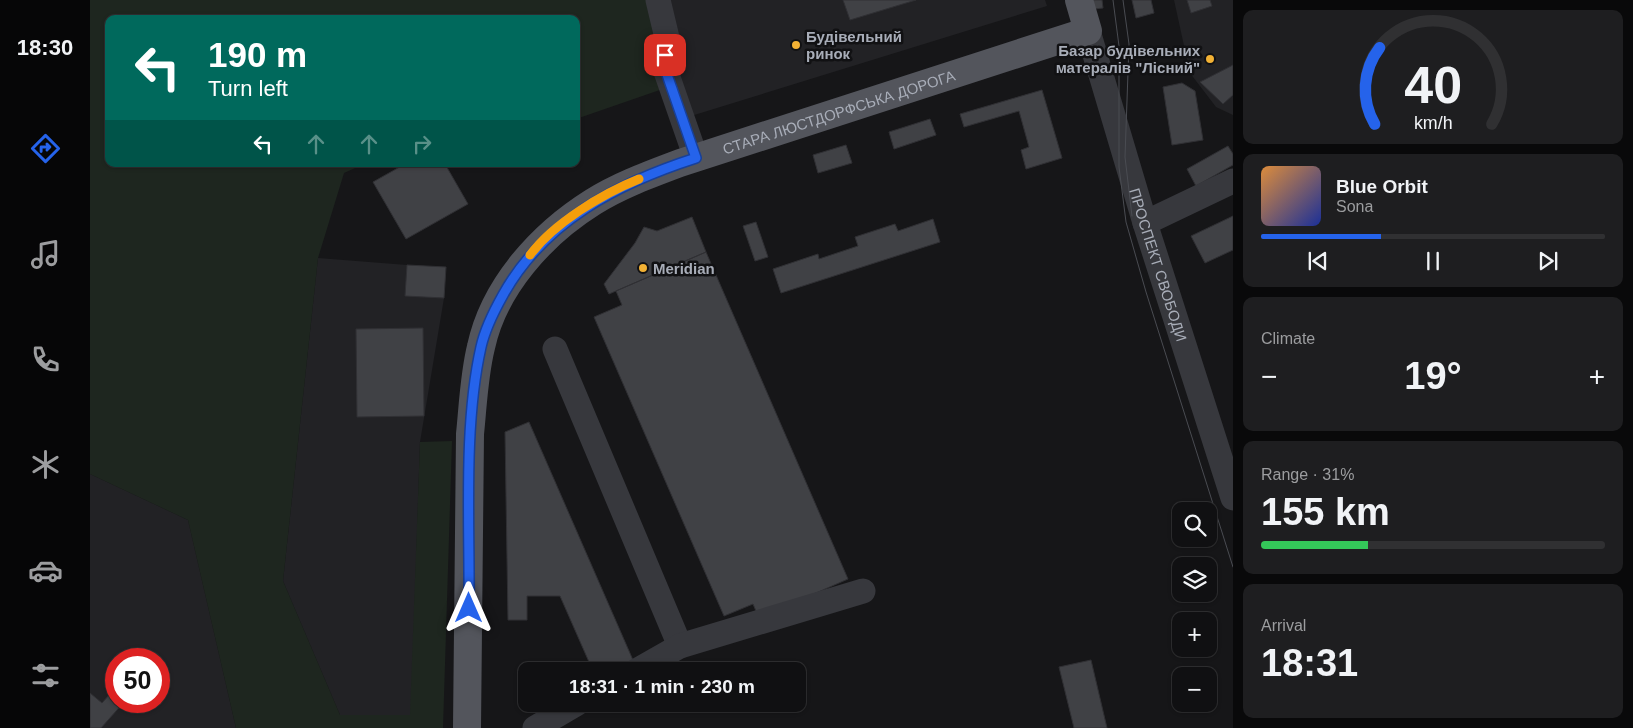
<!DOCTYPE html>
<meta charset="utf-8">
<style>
:root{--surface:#101012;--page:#1e1e20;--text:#f1f3f6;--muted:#9c9d9f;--line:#303032;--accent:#2563eb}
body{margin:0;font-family:Arial,sans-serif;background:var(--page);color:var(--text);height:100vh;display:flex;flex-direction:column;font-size:19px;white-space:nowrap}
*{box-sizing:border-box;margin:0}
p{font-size:16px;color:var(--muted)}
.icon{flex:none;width:28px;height:28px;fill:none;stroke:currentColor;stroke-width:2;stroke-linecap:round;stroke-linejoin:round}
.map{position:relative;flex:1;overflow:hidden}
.panel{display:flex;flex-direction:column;gap:10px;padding:10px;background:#09090a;width:400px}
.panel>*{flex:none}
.banner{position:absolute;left:15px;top:15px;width:475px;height:152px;border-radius:10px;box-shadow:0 1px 4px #0004,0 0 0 1px var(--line);background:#00695c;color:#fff;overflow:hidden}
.tools{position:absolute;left:1082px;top:502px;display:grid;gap:10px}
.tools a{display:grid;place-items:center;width:45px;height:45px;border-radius:10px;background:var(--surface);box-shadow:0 1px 4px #0004,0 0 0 1px var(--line);font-size:25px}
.speed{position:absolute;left:15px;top:648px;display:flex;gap:10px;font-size:25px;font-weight:700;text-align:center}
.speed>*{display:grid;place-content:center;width:65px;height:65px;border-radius:50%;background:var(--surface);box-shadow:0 1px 4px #0004,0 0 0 1px var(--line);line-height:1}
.speed .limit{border:8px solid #d22;background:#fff;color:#111}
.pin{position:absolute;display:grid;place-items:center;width:42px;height:42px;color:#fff;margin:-21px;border-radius:10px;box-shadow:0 2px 8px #0006}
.me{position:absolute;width:55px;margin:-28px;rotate:0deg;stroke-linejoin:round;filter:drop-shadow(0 0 4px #0008)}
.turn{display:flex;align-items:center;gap:18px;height:105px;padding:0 20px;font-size:22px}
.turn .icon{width:65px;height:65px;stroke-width:2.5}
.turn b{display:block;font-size:35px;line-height:42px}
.lanes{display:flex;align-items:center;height:48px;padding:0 20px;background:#0003;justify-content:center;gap:25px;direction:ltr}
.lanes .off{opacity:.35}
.big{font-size:38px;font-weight:700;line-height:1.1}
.panel .card{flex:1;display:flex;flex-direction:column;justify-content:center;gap:8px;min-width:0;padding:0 18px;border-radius:10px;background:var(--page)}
.panel .dial{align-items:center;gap:0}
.dial svg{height:130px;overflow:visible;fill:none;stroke:var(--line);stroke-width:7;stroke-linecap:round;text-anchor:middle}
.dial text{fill:var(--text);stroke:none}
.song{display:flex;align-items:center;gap:15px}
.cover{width:60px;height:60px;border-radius:8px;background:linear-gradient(135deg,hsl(30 70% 55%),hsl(230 70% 35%))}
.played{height:5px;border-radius:2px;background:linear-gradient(90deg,var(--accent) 35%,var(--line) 35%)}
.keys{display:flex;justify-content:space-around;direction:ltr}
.heat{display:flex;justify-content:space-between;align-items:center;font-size:28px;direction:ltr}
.charge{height:8px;border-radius:4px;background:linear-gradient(90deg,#34c759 31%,var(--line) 0)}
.trip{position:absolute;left:428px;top:662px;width:288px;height:50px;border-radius:10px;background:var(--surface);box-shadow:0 1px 4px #0004,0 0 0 1px var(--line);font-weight:700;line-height:50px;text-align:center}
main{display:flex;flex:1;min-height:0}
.tab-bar{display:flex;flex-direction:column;width:90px;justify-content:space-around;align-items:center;background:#060607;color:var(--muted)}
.tab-bar .icon{width:35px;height:35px}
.tab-bar .active{color:var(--accent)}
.tab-bar b{font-size:22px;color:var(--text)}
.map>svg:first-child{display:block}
.built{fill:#222225;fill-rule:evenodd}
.green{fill:#1e261f}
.building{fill:#404145;stroke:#303034}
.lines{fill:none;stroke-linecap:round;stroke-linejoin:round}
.minor{stroke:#37383d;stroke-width:25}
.major{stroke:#53555c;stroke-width:28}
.tram{stroke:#4a4c52;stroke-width:1}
.route-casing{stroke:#184099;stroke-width:12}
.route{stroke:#2563eb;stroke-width:9}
.slow{stroke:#f59e0b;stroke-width:9}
.poi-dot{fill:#f2b134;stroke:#111113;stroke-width:2}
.labels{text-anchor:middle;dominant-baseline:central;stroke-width:5;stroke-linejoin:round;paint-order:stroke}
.poi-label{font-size:15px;font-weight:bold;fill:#a8adb8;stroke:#111113;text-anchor:start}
.street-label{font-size:15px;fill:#a8adb8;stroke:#111113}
</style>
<main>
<nav class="tab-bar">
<b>18:30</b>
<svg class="icon active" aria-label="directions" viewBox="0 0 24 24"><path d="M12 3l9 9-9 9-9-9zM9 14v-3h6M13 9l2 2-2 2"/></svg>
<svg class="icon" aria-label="music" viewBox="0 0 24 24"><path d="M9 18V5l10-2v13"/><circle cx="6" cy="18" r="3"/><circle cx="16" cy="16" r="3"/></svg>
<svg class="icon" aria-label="phone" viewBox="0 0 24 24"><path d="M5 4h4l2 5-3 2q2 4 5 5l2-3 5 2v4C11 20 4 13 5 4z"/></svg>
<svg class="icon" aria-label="climate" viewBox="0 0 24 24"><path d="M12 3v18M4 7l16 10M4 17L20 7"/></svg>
<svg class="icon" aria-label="car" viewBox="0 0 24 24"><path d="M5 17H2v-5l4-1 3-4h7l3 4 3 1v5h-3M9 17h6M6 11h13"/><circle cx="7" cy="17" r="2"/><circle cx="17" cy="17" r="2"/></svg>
<svg class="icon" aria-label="filters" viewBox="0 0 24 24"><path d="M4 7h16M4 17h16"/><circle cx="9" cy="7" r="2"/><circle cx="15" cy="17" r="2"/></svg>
</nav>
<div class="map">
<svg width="1143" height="728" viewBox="0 0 1143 728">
<rect width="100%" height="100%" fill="#161618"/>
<path class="built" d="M565,0H955L957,6L601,116Z
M1084,0H1143V115L1126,107L1100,73Z
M228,258L317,265L315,296L354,298L330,442L321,715H250L193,581Z
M0,474L98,520L146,728H0ZM26,659H69V701H26Z"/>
<path class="green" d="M0,0H565L590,83L486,119V19H19V164H274L254,173L228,258L193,581L250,715H320L330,442L362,441L353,728H146L98,520L0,474Z"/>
<path class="building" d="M753,0H826L760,20Z
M1003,0H1012L1013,8L1004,9Z
M1042,0H1061L1064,13L1046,18Z
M1097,0H1120L1122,6L1101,13Z
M1143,65V95L1133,104L1110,82Z
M1092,83L1105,91L1113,140L1082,145L1073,87Z
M952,90L972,158L936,169L931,150L939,147L929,111L874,127L870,114Z
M840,119L846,135L804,149L799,132Z
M756,145L762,163L728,173L723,155Z
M1138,146L1143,154V165L1106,186L1097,169Z
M315,164H355L378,204L316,239L283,182Z
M1143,216V250L1115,263L1101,236Z
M602,217L616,252L519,294L514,284L545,243L554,227L567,231Z
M843,219L850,242L691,293L683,269L728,254L729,259L768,246L765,237L805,224L808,231Z
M666,222L678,257L665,261L653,226Z
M616,252L758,579L669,618L663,604L634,616L504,317L532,305L526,291Z
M317,265L356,267L354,298L315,296Z
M333,328L334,416L267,417L266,329Z
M439,422L546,667L538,671H503L470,596H437V620H418L415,432Z
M1001,660L1017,728H984L969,667Z
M26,687V701H35L11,728H0V693L12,703Z"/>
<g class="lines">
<g class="minor">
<path d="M568,0L578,42L573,63L606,158"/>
<path id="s1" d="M998,31L1055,223L1143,498"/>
<path d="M1055,223L1143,181"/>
<path d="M465,349L590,646"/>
<path d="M546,671L590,646L773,591"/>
<path d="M445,728L486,704"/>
</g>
<path class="major" id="s2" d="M377,728L380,434C383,405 384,375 391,347C404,286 452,234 503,202C530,185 561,174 590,163L998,31L989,0"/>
<path class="tram" d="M1023,0L1029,46V167L1036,222L1056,292L1143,567
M1033,0L1039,44L1035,157L1042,216"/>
</g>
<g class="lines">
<defs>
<path id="route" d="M379,608C380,525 373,427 391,347C395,329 404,311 413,295C454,221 528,183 606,158L573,63L575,55"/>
</defs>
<use href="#route" class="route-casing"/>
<use href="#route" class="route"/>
<path class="slow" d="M440,255C464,223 512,194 549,179"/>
</g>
<g class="poi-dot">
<circle cx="706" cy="45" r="5"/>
<circle cx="1120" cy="59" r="5"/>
<circle cx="553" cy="268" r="5"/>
</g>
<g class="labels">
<g class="poi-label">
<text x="716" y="36">Будівельний<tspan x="716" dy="17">ринок</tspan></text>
<text x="1110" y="50" text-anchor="end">Базар будівельних<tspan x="1110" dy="17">матералів "Лісний"</tspan></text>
<text x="563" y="268">Meridian</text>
</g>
<g class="street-label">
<text stroke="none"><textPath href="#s2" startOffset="832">СТАРА ЛЮСТДОРФСЬКА ДОРОГА</textPath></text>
<text stroke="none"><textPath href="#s1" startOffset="244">ПРОСПЕКТ СВОБОДИ</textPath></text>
</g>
</g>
</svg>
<div class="tools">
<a><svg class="icon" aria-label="search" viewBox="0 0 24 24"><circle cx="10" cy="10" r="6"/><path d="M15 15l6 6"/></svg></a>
<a><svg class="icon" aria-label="layers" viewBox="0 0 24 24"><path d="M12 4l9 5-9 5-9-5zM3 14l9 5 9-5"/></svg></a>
<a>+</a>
<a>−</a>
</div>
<div class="speed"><div class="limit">50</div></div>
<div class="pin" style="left:575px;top:55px;background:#d93025"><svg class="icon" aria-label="arrive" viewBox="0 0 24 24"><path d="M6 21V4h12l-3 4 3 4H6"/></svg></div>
<svg class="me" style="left:379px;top:608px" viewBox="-20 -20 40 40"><path d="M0-17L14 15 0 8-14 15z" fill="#2563eb" stroke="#fff" stroke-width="4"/></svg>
<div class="trip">18:31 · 1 min · 230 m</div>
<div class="banner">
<div class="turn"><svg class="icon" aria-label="left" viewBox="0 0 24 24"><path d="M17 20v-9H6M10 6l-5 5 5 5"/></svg><div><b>190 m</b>Turn left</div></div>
<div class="lanes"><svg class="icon" aria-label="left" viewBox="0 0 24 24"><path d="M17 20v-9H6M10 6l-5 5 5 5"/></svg><svg class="icon off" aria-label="ahead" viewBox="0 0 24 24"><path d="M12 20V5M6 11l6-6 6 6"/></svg><svg class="icon off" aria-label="ahead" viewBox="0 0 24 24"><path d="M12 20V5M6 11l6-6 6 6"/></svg><svg class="icon off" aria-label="right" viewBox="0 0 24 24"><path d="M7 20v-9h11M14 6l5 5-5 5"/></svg></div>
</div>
</div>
<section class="panel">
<div class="card dial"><svg viewBox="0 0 100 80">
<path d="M14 69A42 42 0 1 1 86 69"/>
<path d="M14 69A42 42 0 0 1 17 22" stroke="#2563eb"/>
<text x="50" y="56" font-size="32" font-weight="700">40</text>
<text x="50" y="72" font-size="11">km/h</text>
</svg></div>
<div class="card">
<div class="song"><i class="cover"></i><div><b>Blue Orbit</b><p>Sona</p></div></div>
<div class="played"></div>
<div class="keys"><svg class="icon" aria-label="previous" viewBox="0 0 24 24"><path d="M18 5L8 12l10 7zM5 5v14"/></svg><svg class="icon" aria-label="pause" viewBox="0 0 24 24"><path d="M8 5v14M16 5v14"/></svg><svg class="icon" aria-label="next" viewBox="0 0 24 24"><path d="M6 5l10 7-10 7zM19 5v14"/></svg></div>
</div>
<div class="card"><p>Climate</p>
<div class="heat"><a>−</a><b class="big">19°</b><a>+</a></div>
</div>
<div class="card"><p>Range · 31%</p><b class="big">155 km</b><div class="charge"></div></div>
<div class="card"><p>Arrival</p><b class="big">18:31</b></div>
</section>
</main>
